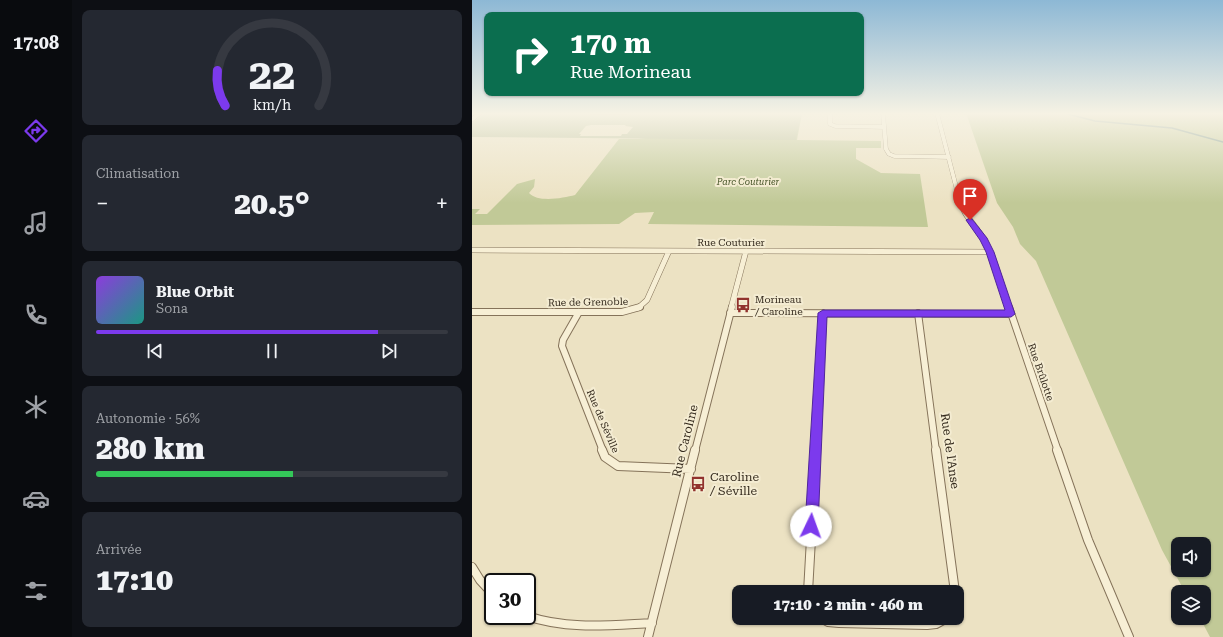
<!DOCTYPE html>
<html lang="fr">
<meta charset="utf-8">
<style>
:root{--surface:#171b24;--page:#242831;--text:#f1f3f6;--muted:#9ea1a6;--line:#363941;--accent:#7c3aed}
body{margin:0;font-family:"Roboto Serif",serif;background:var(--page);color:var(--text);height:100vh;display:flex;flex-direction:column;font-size:15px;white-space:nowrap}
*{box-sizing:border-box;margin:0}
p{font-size:13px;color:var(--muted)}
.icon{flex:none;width:22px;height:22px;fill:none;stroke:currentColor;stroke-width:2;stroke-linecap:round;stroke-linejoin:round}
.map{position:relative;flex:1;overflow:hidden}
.sheet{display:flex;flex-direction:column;gap:10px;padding:10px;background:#0d0f14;width:400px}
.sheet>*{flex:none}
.hud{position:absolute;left:12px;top:12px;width:380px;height:84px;border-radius:8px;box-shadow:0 1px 3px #0004;background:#0b6e4f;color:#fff;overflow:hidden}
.fabs{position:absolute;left:699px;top:537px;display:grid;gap:8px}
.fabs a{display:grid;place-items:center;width:40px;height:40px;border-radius:8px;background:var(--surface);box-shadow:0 1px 3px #0004;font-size:20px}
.speed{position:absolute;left:12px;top:573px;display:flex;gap:8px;font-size:20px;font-weight:700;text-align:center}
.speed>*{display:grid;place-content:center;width:52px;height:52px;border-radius:50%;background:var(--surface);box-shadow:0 1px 3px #0004;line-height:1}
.speed .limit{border:2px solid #111;border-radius:6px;background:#fff;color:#111}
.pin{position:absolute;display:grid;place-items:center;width:34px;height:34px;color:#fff;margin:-41px -17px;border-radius:50% 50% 50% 0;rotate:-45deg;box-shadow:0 0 4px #0007}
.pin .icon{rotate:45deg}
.me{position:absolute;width:44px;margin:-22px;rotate:3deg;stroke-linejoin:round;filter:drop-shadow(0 0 3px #0008)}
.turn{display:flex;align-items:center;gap:14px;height:84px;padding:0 20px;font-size:18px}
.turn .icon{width:52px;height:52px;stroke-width:2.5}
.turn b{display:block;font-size:28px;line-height:34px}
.big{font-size:30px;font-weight:800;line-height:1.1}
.sheet .card{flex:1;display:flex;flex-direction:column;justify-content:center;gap:6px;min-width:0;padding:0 14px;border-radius:8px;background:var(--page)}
.sheet .dial{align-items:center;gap:0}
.dial svg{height:104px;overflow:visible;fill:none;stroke:var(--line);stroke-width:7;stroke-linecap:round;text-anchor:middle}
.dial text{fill:var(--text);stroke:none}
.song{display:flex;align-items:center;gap:12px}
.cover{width:48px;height:48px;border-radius:6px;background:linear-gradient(135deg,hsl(270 70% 55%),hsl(170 70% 35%))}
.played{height:4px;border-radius:2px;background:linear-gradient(90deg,var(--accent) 80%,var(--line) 80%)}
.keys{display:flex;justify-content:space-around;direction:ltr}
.heat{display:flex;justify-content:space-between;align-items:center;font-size:22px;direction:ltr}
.charge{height:6px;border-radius:3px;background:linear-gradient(90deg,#34c759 56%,var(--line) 0)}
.trip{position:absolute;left:260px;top:585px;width:232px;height:40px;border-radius:8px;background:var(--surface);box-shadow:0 1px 3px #0004;font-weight:800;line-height:40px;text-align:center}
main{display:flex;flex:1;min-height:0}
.menu{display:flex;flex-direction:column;width:72px;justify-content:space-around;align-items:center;background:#090b0e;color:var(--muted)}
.menu .icon{width:28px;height:28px}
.menu .selected{color:var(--accent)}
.menu b{font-size:18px;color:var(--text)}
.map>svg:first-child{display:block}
.green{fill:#c1c997;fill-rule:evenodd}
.cemetery{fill:#b7be96;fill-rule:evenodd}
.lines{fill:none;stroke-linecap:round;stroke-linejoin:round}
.stream{stroke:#6c8c86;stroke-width:1.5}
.street-far3-casing{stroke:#85735a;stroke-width:4.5}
.street-far2-casing{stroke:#85735a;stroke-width:6}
.street-far1-casing{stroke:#85735a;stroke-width:8}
.street-casing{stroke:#85735a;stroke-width:10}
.secondary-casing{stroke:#67553e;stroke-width:1}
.street-far3{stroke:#f7efd5;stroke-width:4}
.street-far2{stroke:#f7efd5;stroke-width:5}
.street-far1{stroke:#f7efd5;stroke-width:6}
.street{stroke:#f7efd5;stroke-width:8}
.secondary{fill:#f7efd5;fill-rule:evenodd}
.wall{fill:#ac8969}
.route{fill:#7c3aed;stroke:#51269a}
.labels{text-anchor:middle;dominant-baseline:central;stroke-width:4;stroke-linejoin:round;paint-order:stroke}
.far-park-label{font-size:9px;font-style:italic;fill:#435125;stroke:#f4ecd2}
.street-label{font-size:10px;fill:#352b1e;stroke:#f4ecd2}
.poi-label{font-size:10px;fill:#352b1e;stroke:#f4ecd2;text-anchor:start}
.near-street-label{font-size:12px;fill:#352b1e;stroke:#f4ecd2}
.near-poi-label{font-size:12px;fill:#352b1e;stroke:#f4ecd2;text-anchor:start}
</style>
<main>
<nav class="menu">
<b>17:08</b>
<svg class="icon selected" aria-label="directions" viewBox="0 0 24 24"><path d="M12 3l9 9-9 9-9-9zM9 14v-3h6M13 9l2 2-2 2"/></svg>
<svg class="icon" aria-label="music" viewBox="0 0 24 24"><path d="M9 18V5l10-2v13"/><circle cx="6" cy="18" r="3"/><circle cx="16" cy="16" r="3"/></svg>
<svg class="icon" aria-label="phone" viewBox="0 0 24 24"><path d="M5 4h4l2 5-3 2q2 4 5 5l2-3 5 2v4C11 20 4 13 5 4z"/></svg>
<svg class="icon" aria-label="climate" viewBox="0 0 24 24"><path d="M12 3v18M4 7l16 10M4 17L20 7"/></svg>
<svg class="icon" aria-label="car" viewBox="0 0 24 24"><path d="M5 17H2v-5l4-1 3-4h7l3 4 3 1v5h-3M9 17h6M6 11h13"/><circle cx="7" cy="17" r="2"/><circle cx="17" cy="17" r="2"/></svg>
<svg class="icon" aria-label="filters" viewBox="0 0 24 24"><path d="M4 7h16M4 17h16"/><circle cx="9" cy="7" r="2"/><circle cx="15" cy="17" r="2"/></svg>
</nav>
<section class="sheet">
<div class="card dial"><svg viewBox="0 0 100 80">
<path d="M14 69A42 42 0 1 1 86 69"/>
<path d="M14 69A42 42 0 0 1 8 42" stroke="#7c3aed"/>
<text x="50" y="56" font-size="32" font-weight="700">22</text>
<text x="50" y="72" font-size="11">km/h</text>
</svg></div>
<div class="card"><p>Climatisation</p>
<div class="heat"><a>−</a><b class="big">20.5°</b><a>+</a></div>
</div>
<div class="card">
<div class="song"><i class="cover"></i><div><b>Blue Orbit</b><p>Sona</p></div></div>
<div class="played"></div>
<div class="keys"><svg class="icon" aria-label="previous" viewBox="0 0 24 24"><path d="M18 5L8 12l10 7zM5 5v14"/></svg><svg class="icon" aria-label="pause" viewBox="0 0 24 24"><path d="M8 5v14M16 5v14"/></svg><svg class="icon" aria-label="next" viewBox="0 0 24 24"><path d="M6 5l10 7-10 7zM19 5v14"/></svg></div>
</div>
<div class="card"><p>Autonomie · 56%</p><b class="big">280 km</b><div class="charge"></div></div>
<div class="card"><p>Arrivée</p><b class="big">17:10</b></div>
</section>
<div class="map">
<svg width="751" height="637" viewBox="0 0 751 637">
<rect width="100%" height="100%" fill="#ece2c3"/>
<path class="green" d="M330,113L325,140L409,141V148H384V159L409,173L448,174L456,227L176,224L182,212L163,213L147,224L0,225V209H8L3,214H15L45,184L63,179L62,187L57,193C66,203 91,198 103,195L147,139H167Z
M494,113H751V637H738L728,618H732V592H713L690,550L564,261L548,244L541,227L525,203ZM706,544H732V570H706Z"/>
<path class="cemetery" d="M13,113H330L324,140L0,137V123ZM119,125H154L153,126L161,127L155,134H150L149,136H108L109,134H107L114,126Z"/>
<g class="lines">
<path class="stream" d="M592,113L623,121L700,128L751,142"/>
<defs>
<path id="street-far3" d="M358,113V124L363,126L412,127
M411,113L414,149L417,154L422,156L477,157
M465,113L487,198"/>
<path id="street-far2" d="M487,197C492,218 504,224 513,242C524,262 530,286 537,308
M0,250L518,252
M166,308L175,300L197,251
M259,308L274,251"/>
<path id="street-far1" d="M537,307L586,451
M0,312H150L168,307
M107,312L91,340L90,346L131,451
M258,313L539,314
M446,313L464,451
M223,451L260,307
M344,451L351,313"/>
<path id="street" d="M130,450L133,457L146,466L219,469
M464,450L483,592
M585,450L616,540L657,637
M0,567L8,580L21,594
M336,592L344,450
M55,616C96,630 138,625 180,623
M349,618L356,622L367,623L455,625L464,624L475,618
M176,637L223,450"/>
<path id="secondary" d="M5,113H11L0,122V117Z"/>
</defs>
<use href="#street-far3" class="street-far3-casing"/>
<use href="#street-far2" class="street-far2-casing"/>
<use href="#street-far1" class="street-far1-casing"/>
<use href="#street" class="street-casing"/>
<use href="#secondary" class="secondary-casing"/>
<use href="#street-far3" class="street-far3"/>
<use href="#street-far2" class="street-far2"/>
<use href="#street-far1" class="street-far1"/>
<use href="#street" class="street"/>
<use href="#secondary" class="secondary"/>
</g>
<path class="wall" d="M117,113H157L155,115H118Z"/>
<linearGradient id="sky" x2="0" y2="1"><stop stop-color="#8db8d5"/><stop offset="0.56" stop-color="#f6f2e4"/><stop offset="1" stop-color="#f6f2e4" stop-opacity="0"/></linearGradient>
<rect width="751" height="203" fill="url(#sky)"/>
<path class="route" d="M498,218L500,219L515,238L522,252L543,314L539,317H355L346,526L344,530L339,532L335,530L333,526L346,313L351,310H533L514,252L508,240L494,220Z"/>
<defs>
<symbol id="bus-bare" viewBox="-9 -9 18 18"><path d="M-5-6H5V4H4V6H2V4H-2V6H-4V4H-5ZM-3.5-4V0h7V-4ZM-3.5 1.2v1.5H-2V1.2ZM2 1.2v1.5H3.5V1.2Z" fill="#91322d" stroke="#f4ecd2" stroke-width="2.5" paint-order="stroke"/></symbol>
</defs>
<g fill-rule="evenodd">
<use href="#bus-bare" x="260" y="294" width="22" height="22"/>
<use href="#bus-bare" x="215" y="473" width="22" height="22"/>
</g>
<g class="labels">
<g class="far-park-label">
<text x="276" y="182">Parc Couturier</text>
</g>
<g class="street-label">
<text x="259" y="242">Rue Couturier</text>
<text transform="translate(116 302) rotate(-1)">Rue de Grenoble</text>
<text transform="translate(569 372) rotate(71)">Rue Brûlotte</text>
<text transform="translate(131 421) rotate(67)">Rue de Séville</text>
</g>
<g class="poi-label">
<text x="283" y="299">Morineau<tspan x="283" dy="12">/ Caroline</tspan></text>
</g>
<g class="near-street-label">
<text transform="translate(213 441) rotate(-76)">Rue Caroline</text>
<text transform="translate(478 451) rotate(82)">Rue de l'Anse</text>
</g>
<g class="near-poi-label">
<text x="238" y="477">Caroline<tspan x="238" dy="14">/ Séville</tspan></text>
</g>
</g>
</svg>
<div class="fabs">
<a><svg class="icon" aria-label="sound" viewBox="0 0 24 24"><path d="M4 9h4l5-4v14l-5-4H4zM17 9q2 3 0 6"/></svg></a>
<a><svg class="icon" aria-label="layers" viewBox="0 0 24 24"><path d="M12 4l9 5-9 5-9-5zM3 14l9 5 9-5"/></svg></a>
</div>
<div class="speed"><div class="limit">30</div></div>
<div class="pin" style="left:498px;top:220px;background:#d93025"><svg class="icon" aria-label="arrive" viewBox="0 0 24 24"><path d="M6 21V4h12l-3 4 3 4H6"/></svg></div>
<svg class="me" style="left:339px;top:526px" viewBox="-20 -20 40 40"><circle r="19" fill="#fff"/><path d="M0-13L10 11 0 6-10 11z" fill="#7c3aed"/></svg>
<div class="trip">17:10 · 2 min · 460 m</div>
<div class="hud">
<div class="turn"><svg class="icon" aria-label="right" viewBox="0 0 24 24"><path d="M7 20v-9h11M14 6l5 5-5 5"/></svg><div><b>170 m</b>Rue Morineau</div></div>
</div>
</div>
</main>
